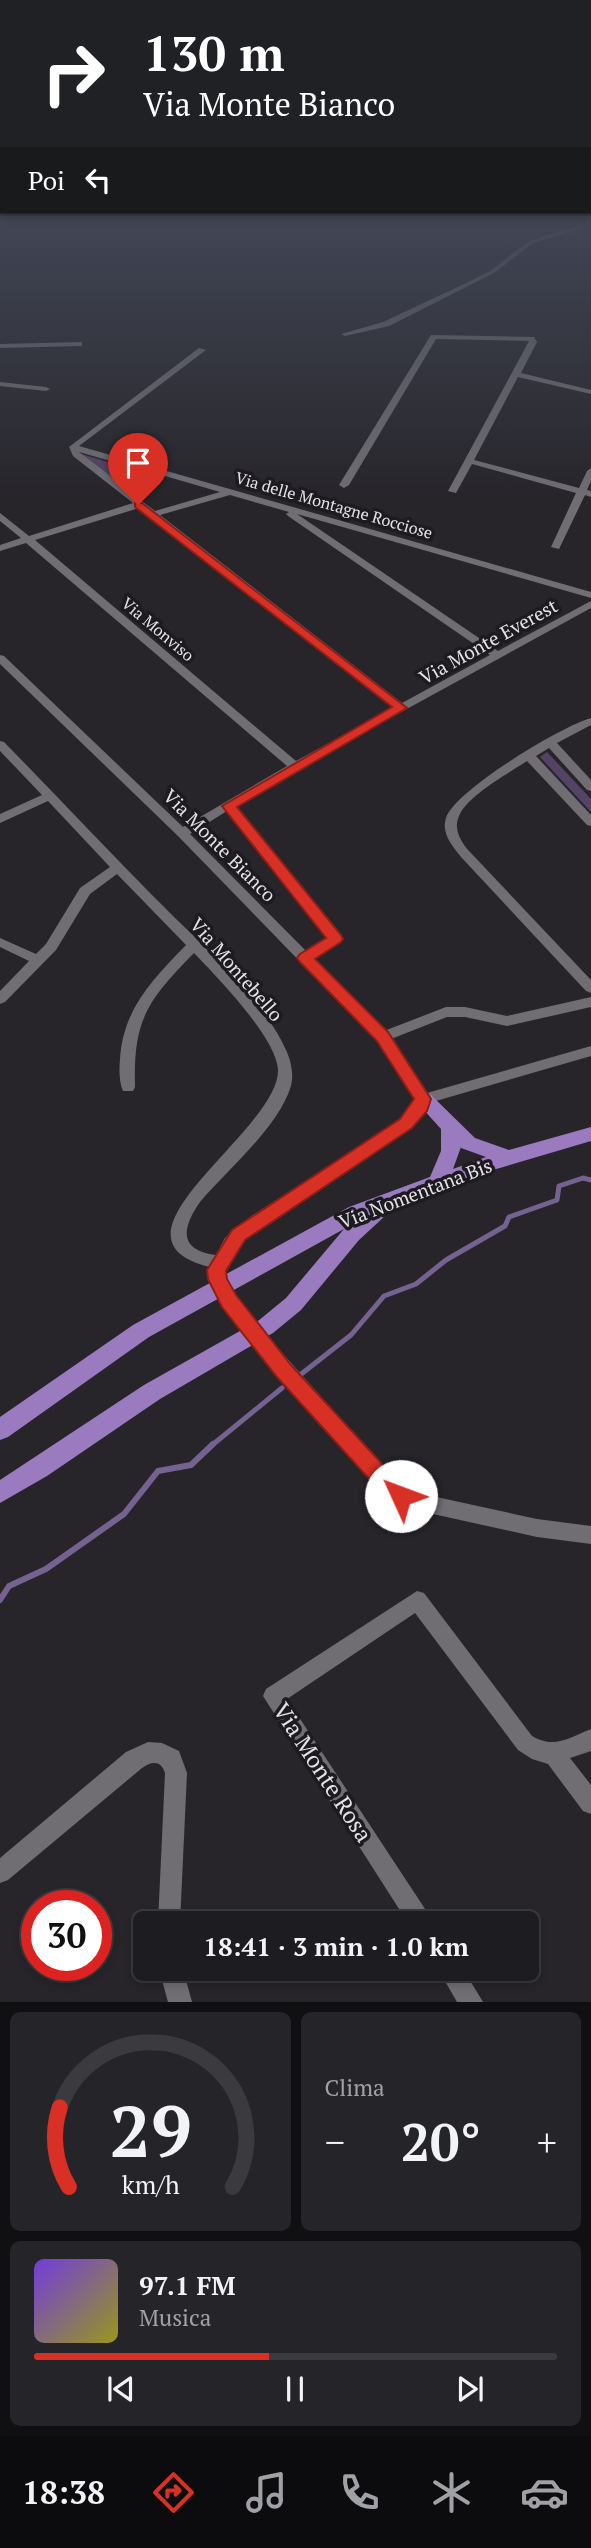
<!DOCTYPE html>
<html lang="it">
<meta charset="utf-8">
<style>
:root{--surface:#1d1c20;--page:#252529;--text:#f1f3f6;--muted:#a0a1a5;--line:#3b3a3e;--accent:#d93025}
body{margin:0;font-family:"PT Serif",serif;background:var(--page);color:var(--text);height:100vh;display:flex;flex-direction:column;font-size:26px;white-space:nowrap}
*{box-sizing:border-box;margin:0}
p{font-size:23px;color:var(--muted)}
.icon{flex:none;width:38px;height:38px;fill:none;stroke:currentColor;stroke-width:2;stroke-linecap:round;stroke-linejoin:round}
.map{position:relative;height:2002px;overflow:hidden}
.sheet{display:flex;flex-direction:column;gap:10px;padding:10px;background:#100f12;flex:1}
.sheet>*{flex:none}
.guide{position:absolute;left:0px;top:0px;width:592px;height:214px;box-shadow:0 4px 10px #0003,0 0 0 2px var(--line);background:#202124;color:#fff;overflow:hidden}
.speed{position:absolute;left:21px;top:1890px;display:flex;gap:14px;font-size:35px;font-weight:700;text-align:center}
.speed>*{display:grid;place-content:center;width:91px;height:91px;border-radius:50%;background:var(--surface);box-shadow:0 4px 10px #0003,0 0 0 2px var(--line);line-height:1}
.speed .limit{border:10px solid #d22;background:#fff;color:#111}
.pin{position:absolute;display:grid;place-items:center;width:60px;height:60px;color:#fff;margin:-72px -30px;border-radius:50% 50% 50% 0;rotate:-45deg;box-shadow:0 0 7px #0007}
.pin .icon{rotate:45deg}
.me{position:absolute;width:77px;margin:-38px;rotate:313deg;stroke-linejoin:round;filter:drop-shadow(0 0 5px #0008)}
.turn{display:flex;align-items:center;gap:24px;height:147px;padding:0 28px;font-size:32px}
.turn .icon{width:91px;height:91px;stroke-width:2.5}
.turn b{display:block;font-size:49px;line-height:60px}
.then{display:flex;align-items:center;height:66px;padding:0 28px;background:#0003;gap:14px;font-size:26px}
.big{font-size:52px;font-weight:700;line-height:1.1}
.sheet .widget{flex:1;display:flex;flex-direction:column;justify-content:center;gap:10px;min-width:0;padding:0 24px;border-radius:10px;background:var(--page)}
.sheet .dial{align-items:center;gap:0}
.dial svg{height:182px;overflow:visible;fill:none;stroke:var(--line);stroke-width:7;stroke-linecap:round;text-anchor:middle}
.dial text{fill:var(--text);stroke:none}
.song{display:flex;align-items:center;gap:21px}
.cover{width:84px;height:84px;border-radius:10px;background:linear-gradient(135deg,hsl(260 70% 55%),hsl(60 70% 35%))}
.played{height:7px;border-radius:4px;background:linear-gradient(90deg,var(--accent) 45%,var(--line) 45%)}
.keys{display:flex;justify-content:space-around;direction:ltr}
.heat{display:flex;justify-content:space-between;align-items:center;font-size:38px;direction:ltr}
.sheet .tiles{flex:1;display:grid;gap:10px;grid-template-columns:1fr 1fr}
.widget:last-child{grid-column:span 2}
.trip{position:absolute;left:133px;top:1911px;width:406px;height:70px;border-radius:10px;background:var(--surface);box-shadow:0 4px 10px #0003,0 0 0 2px var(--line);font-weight:700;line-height:70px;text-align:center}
.tab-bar{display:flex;height:112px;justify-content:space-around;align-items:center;background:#0c0b0d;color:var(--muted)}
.tab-bar .icon{width:49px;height:49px}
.tab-bar .on{color:var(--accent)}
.tab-bar b{font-size:32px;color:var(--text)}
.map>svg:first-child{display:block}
.green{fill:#534465}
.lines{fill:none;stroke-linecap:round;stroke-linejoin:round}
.stream-far1{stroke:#766291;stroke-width:5}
.stream{stroke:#766291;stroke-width:6}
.minor{fill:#706e73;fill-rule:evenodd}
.major{fill:#9b7bbf;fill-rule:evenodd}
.route{fill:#d93025;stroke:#8d1f18;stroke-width:2}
.labels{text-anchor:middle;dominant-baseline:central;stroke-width:7;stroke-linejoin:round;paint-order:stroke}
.far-street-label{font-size:16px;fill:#e3e2e5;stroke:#1d1b20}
.street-label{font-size:19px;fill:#e3e2e5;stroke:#1d1b20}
.near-street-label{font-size:23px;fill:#e3e2e5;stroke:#1d1b20}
</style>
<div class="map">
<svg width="591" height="2002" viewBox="0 0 591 2002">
<rect width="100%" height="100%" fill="#27252a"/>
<path class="green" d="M78,453L135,470L114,483Z
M547,752L591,799V812L540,757Z"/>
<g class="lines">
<path class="stream-far1" d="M300,1375L351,1335L384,1296L416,1284L446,1260L505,1226L509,1217L557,1200L559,1186L583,1178L591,1180
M211,1446L282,1388"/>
<path class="stream" d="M0,1600L9,1586L46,1569L124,1514L158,1471L191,1465L213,1444"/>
<path class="minor" d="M2,220H11L0,226V221Z
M591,222V226L533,243L494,273L389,326L345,336L341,334L383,322L462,285L490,271L529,241Z
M431,335L534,337L537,342L521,373L591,390V394L518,377L474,460L579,488L587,471L591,468V481L587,490L591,491V497L585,495L559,549L551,547L576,493L472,464L456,493L448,491L529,341L436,339L349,485L344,488L339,485Z
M82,342V346H79L0,348V344Z
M199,348L206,350L79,446L591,592V598L297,514L498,651L591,601V608L299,768L236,806L343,939L313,959L384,1031L446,1007H465L507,1016L591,997V1007L507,1026L465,1017H447L391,1039L427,1093L591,1046V1056L429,1103L423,1115L411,1127L262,1225L237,1248L224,1271L229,1287L261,1329L395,1480L418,1493L537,1519L591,1526V1544L537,1537L415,1510L381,1492L249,1339L216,1295L208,1271L210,1267C91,1238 281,1130 278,1069C275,1036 217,977 194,953C148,1000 133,1019 135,1087L133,1091H123C119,1082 119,1069 120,1059C123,1009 153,979 186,945L117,874L90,894L56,950L5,1002L0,1004V991L29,961L0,947V938L36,954L46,944L80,888L110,867L48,801L0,823V814L42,795L0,751V741L4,742C53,792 102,844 151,894C193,937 262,996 286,1050C291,1061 294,1074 291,1086C278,1128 228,1169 200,1202C182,1228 178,1250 216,1255L225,1238L250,1217L401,1119L412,1108L415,1099L377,1041L178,836L0,664V655L4,656L183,827L287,766L26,543L0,551V545L21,538L0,521V513L29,536L133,503L73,456L69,447ZM79,452L139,469L117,481ZM148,471L220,492L155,511L122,486ZM230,495L289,512L286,514L288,516L490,655L402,703L160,515ZM139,508L148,517L152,518L393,708L296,761L35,540ZM227,811L328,938L306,951L190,834Z
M0,382L46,387L50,389L46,391L0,386Z
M591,718V725L557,743L591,780V791L587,790L549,748L536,756L591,815V826L587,825L527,761C509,773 467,796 459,816C453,829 461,842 469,851L591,980V993L586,991L461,857C452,846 441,833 446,818C455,790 562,726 591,718Z
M417,1591L424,1593L532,1736C554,1749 569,1738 591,1729V1751L570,1758L591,1785V1814L583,1811L548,1764L532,1759L518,1750L415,1613L287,1699L429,1915L432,1923H408L263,1696L266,1689Z
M148,1742L162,1743L179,1751L187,1773L180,1923H158L165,1773C161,1760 152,1761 142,1768L8,1880L0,1883V1858L126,1752Z
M159,1969H183L192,2002H168Z
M438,1969H463L483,2002H457Z"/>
<path class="major" d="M423,1092L430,1094L475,1138L509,1150L591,1127V1141L486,1172L388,1209L385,1216L359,1240L301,1310L273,1333L160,1399L47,1476L0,1503V1480L144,1385L258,1321L286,1298L344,1229L149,1337L8,1437L0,1440V1417L133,1325L349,1207L430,1177L441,1151V1129L414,1099L416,1094ZM461,1147V1148L486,1157L453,1169Z"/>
</g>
<linearGradient id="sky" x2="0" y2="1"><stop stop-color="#151417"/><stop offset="0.44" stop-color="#414655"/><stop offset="1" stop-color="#414655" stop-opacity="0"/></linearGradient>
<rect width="591" height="500" fill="url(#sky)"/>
<path class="route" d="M135,503H142L407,708L237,807L341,935L343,939L341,942L315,959L388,1032L431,1099L427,1111L412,1128L245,1240L226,1271L227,1279L236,1295L291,1365L396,1479L409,1489L412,1496L409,1502L401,1505L381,1492L277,1377L222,1307L208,1279L207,1270L232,1230L400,1119L414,1099L377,1041L300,962L297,958L300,954L326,938L222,806L392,707L135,507Z"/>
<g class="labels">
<g class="far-street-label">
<text transform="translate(334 505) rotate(16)">Via delle Montagne Rocciose</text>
<text transform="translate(158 629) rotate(40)">Via Monviso</text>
</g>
<g class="street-label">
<text transform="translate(488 641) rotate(-29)">Via Monte Everest</text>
<text transform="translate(220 845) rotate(45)">Via Monte Bianco</text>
<text transform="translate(237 969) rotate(49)">Via Montebello</text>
<text transform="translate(415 1193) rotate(-21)">Via Nomentana Bis</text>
</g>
<g class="near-street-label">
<text transform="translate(323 1772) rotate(57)">Via Monte Rosa</text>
</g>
</g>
</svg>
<div class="speed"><div class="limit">30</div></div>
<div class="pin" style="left:138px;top:505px;background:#d93025"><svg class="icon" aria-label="arrive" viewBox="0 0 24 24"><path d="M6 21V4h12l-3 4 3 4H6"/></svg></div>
<svg class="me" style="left:401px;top:1496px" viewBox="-20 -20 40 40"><circle r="19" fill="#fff"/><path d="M0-13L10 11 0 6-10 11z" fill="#d93025"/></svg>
<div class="trip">18:41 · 3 min · 1.0 km</div>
<div class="guide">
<div class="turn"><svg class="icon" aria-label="right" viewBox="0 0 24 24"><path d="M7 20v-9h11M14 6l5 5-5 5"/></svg><div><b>130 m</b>Via Monte Bianco</div></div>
<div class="then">Poi<svg class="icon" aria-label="left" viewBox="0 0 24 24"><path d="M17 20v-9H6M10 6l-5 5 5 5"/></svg></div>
</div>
</div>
<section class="sheet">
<div class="tiles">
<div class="widget dial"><svg viewBox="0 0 100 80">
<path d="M14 69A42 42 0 1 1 86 69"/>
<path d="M14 69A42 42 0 0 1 10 34" stroke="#d93025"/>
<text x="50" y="56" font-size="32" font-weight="700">29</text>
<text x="50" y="72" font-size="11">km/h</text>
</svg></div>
<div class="widget"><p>Clima</p>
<div class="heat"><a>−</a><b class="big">20°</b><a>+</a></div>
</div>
<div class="widget">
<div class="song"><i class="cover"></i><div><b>97.1 FM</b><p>Musica</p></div></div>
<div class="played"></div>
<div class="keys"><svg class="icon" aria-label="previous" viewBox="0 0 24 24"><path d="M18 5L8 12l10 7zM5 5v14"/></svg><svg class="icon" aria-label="pause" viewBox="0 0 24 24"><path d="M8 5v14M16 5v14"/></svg><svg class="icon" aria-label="next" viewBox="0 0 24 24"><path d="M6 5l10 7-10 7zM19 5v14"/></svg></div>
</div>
</div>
</section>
<nav class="tab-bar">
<b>18:38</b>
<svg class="icon on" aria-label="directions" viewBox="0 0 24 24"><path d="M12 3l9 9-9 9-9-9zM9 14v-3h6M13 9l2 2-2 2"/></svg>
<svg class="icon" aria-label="music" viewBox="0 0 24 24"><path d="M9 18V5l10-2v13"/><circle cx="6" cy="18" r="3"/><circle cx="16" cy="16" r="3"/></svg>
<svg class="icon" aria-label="phone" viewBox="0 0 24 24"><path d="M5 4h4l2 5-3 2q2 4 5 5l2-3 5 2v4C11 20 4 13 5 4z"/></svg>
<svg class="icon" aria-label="climate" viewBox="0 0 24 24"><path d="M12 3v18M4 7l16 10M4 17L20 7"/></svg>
<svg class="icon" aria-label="car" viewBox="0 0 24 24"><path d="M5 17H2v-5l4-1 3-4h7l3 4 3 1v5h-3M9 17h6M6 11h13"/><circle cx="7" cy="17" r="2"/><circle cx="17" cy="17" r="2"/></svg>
</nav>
